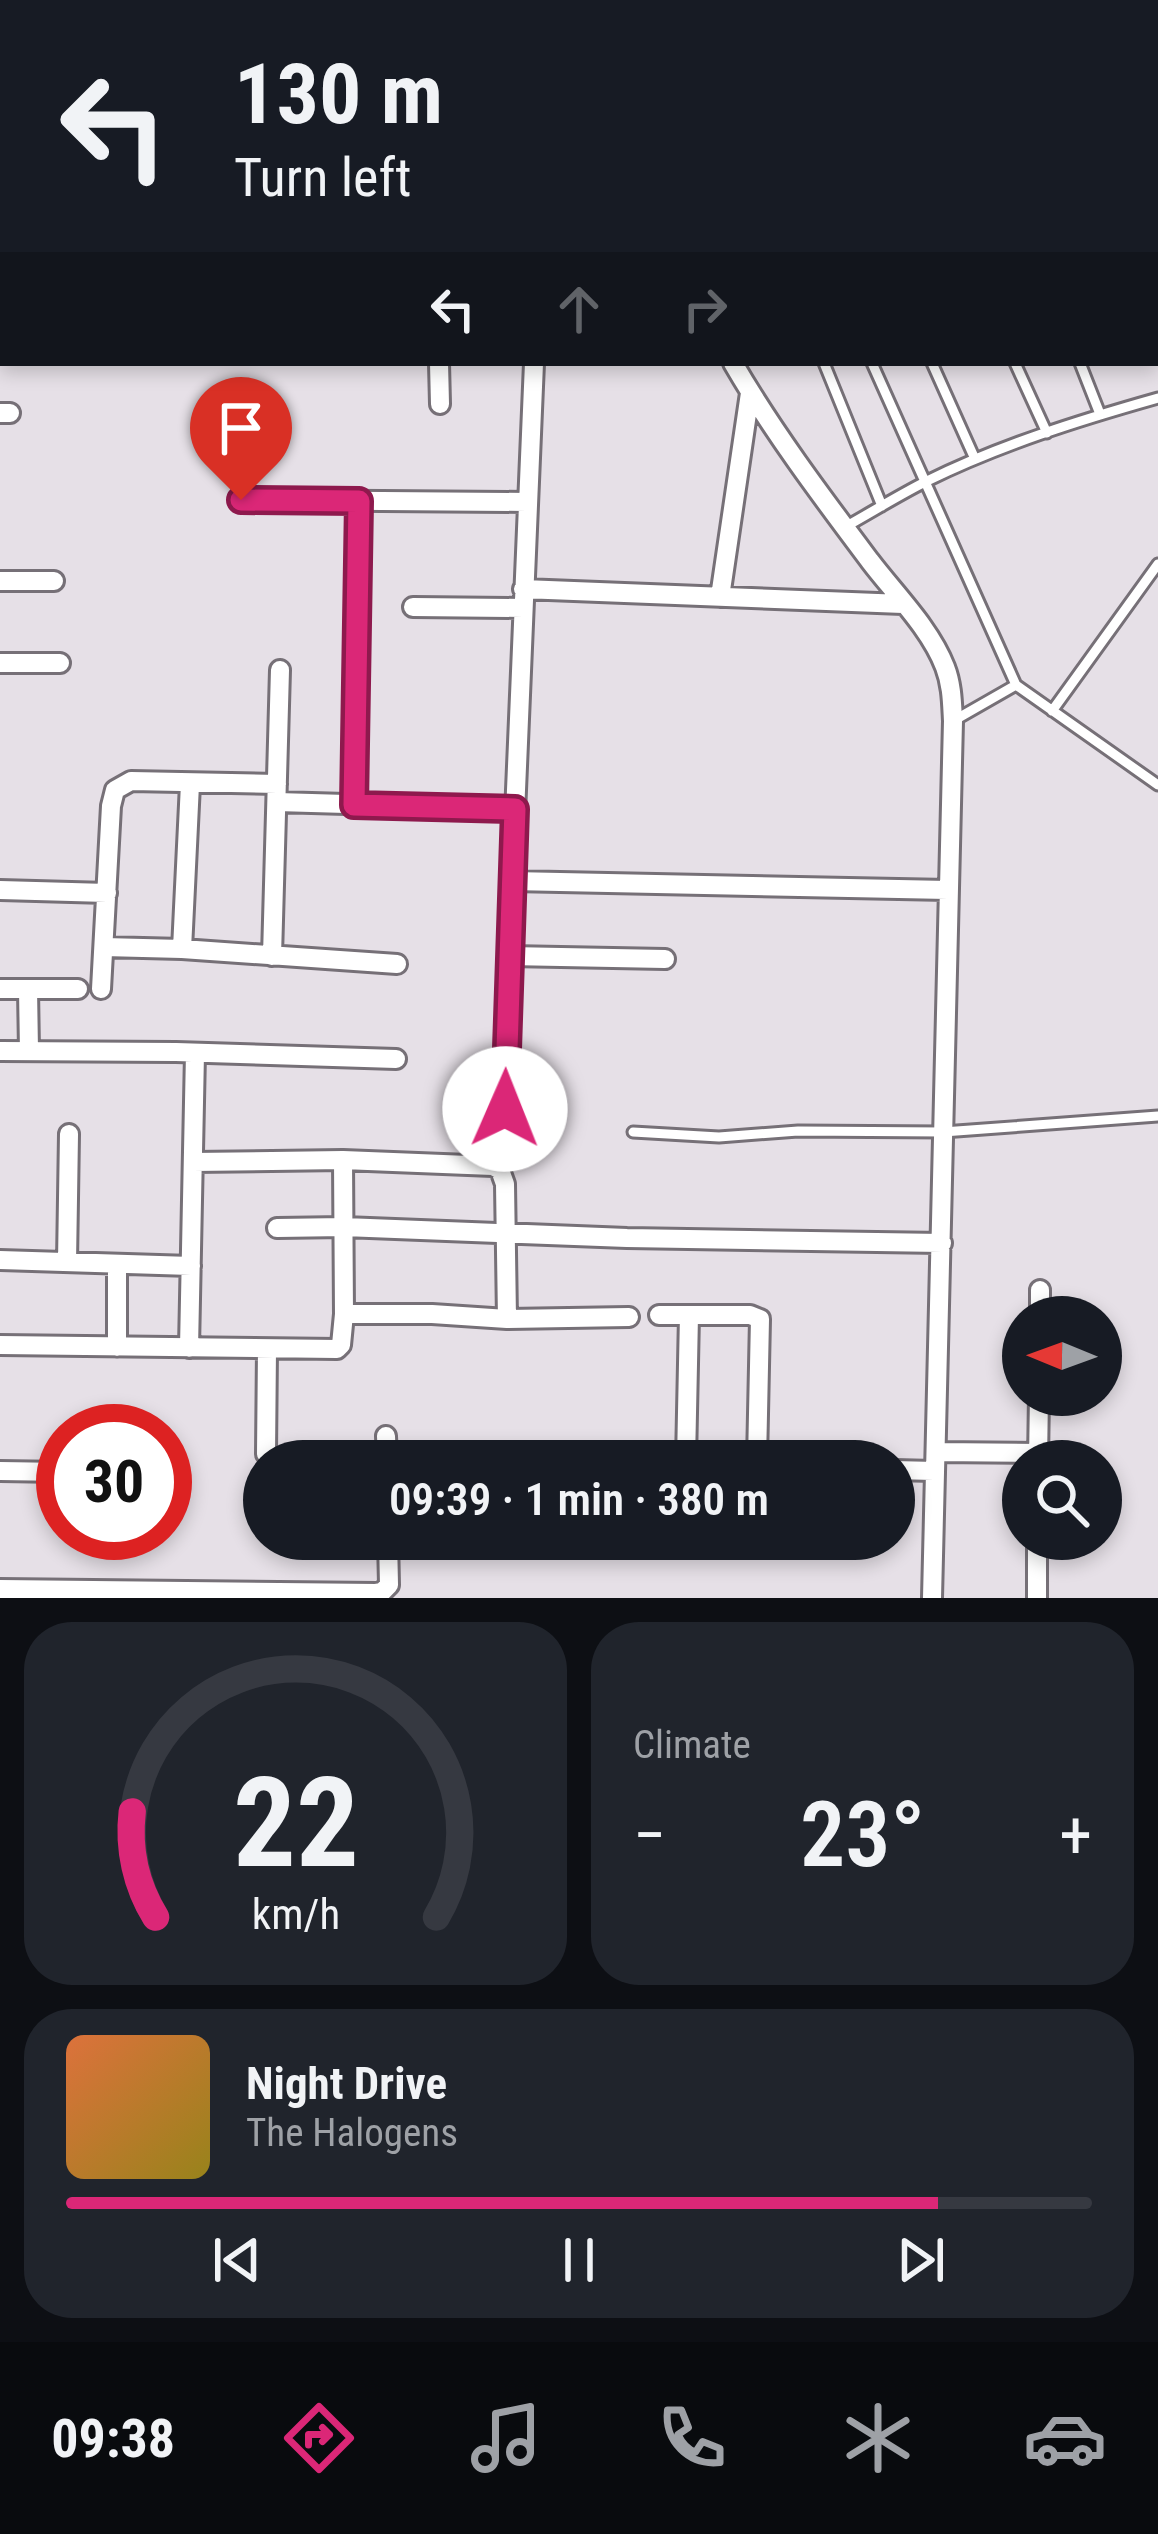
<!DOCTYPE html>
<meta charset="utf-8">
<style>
:root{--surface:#171b24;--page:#20242c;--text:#f1f3f6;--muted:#9ea1a6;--line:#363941;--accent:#db2777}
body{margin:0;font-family:"Roboto Condensed",sans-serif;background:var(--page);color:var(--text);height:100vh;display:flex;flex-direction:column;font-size:45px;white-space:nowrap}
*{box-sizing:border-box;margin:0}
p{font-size:39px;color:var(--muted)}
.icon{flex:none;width:66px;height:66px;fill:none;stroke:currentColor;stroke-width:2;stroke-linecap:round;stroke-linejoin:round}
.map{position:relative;height:1598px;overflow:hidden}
.panel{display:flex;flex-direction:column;gap:24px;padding:24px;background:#0d0f14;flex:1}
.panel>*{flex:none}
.banner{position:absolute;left:0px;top:0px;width:1158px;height:366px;box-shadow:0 6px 18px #0003;background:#171b24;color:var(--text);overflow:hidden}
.needle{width:78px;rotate:271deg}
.tools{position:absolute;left:1002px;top:1296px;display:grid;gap:24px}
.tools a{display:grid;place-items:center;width:120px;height:120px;border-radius:50%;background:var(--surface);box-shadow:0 6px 18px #0003;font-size:60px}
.speed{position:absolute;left:36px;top:1404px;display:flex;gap:24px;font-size:60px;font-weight:700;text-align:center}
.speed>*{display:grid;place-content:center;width:156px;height:156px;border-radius:50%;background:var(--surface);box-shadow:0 6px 18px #0003;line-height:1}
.speed .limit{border:18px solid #d22;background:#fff;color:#111}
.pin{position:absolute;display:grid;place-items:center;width:102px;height:102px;color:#fff;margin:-123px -51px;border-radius:50% 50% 50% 0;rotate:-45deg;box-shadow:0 0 12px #0007}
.pin .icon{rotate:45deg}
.me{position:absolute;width:132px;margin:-66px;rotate:1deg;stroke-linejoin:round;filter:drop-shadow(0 0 9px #0008)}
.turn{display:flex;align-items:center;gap:42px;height:252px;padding:0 36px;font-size:54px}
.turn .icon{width:156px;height:156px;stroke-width:2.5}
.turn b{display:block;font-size:84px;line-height:102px}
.lanes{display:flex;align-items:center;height:114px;padding:0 36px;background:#0003;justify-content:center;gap:60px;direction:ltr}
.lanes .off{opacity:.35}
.big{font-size:90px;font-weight:600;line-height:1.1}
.panel .widget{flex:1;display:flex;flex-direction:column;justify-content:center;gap:18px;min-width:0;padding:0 42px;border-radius:48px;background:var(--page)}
.panel .dial{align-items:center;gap:0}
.dial svg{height:312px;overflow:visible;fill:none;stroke:var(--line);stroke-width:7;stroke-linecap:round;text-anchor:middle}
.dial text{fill:var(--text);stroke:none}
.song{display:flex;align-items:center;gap:36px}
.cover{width:144px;height:144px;border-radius:18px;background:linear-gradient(135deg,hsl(20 70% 55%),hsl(50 70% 35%))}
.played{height:12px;border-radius:6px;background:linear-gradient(90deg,var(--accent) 85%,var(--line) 85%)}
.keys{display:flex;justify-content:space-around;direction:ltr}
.heat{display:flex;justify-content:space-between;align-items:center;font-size:66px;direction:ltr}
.panel .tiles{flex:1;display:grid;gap:24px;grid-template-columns:1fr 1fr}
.widget:last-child{grid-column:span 2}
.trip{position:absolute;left:243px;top:1440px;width:672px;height:120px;border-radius:60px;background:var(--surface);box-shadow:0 6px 18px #0003;font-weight:600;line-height:120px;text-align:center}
.menu{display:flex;height:192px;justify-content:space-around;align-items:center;background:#090b0e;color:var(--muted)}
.menu .icon{width:84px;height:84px}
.menu .on{color:var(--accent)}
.menu b{font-size:54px;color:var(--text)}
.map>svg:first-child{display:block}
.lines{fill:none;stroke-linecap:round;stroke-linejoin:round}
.lane-casing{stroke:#767077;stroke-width:15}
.street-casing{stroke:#767077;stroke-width:24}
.lane{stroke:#fff;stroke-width:9}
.street{stroke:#fff;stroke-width:18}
.route-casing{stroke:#8e194d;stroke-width:30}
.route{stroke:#db2777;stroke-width:21}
</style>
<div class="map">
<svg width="1158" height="1598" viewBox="0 0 1158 1598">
<rect width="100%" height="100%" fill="#e6e0e7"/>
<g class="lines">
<defs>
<path id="lane" d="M943,0L944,3
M1155,148L1158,147
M1155,221L1158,230
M824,363L882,506
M872,363L1016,685L1158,785
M932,363L975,459
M1015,363L1047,433
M1080,363L1100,414
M845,527C872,512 899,495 927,481C1000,445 1080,420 1158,398
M1052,711L1158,564
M953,721L1016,685
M633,1132L719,1137L798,1131L943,1132L1158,1116"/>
<path id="street" d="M340,0V3
M387,0L391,3
M27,3V0
M140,3V0
M224,3V0
M283,3V0
M913,3L924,0
M0,282H3
M439,363L440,404
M733,363C773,432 822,497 870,561C895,594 930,628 945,667C952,685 952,703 953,721L932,1598
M0,413H10
M241,500L527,502
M0,581H54
M523,589L903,604
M720,597L750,393
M413,607L523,608
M0,663H60
M277,802L515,809
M354,805L359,501
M512,881L948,890
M0,890L107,893
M104,947L182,949L397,964
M182,949L190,784
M272,956L280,670
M509,956L665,959
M0,989H78
M28,989L29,1051
M101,989L111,806L115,790L131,781L277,784
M0,1051L176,1052L396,1059
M505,1109L509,956L534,363
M193,1162L343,1160L493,1166L500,1170L505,1184L507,1319
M277,1228L344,1227L627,1238L942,1243
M0,1260L191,1266
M67,1262L69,1134
M344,1314H432L507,1319L629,1317
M659,1315H750L760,1319L757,1461
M1040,1317V1290
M0,1345L337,1349L341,1345L344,1314L343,1160
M117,1347V1266
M189,1348L195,1053
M386,1436L387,1461
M936,1452L1038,1453
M266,1454L267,1349
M686,1461L689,1315
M1038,1461L1039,1395
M894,1470L934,1471
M0,1471L63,1472
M453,1539L835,1547
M0,1589L376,1593L382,1592L389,1585L388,1539
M1037,1598V1539"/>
</defs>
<use href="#lane" class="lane-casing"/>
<use href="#street" class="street-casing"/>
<use href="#lane" class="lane"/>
<use href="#street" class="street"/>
</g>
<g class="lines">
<defs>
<path id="route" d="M241,500L359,501L354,805L515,809L505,1109"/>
</defs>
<use href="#route" class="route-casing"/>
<use href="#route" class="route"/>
</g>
</svg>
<div class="tools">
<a><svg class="needle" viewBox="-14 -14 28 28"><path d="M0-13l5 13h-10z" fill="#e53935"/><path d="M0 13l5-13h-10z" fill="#9ea1a6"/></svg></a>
<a><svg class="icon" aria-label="search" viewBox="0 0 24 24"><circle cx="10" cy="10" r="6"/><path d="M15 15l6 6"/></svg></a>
</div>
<div class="speed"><div class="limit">30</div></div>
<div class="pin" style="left:241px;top:500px;background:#d93025"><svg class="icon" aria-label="arrive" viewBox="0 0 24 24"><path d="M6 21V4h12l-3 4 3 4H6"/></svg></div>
<svg class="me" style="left:505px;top:1109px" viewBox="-20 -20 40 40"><circle r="19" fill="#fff"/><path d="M0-13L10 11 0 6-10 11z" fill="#db2777"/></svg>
<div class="trip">09:39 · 1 min · 380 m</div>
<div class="banner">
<div class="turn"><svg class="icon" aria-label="left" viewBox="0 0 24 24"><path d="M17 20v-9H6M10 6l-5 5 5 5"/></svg><div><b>130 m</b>Turn left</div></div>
<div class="lanes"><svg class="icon" aria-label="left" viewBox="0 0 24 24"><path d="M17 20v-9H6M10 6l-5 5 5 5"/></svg><svg class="icon off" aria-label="ahead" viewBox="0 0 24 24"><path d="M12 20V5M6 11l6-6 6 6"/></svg><svg class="icon off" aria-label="right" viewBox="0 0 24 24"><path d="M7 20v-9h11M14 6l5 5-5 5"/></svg></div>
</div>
</div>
<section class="panel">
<div class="tiles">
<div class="widget dial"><svg viewBox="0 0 100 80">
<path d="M14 69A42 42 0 1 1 86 69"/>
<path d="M14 69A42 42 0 0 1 8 42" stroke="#db2777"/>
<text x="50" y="56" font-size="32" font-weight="700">22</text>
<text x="50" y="72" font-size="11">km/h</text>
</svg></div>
<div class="widget"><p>Climate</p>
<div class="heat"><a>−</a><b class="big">23°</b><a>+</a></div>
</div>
<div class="widget">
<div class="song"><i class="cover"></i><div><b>Night Drive</b><p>The Halogens</p></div></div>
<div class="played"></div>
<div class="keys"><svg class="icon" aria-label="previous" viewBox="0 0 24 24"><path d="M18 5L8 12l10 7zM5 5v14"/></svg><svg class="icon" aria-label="pause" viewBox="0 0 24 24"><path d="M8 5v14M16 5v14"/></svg><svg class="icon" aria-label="next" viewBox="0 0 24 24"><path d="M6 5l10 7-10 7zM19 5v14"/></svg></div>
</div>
</div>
</section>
<nav class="menu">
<b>09:38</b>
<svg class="icon on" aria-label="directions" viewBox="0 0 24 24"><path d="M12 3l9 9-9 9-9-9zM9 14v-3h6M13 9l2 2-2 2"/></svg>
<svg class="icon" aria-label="music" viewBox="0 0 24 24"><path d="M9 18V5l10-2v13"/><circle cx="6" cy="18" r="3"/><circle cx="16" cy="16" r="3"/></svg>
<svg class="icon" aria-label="phone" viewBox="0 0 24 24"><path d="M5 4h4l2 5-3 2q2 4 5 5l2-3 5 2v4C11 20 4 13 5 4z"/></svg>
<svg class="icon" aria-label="climate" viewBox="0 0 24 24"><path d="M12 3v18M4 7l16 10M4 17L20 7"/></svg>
<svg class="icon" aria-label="car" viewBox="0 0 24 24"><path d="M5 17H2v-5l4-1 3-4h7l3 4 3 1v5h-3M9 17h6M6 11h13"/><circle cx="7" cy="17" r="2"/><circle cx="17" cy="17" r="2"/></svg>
</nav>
